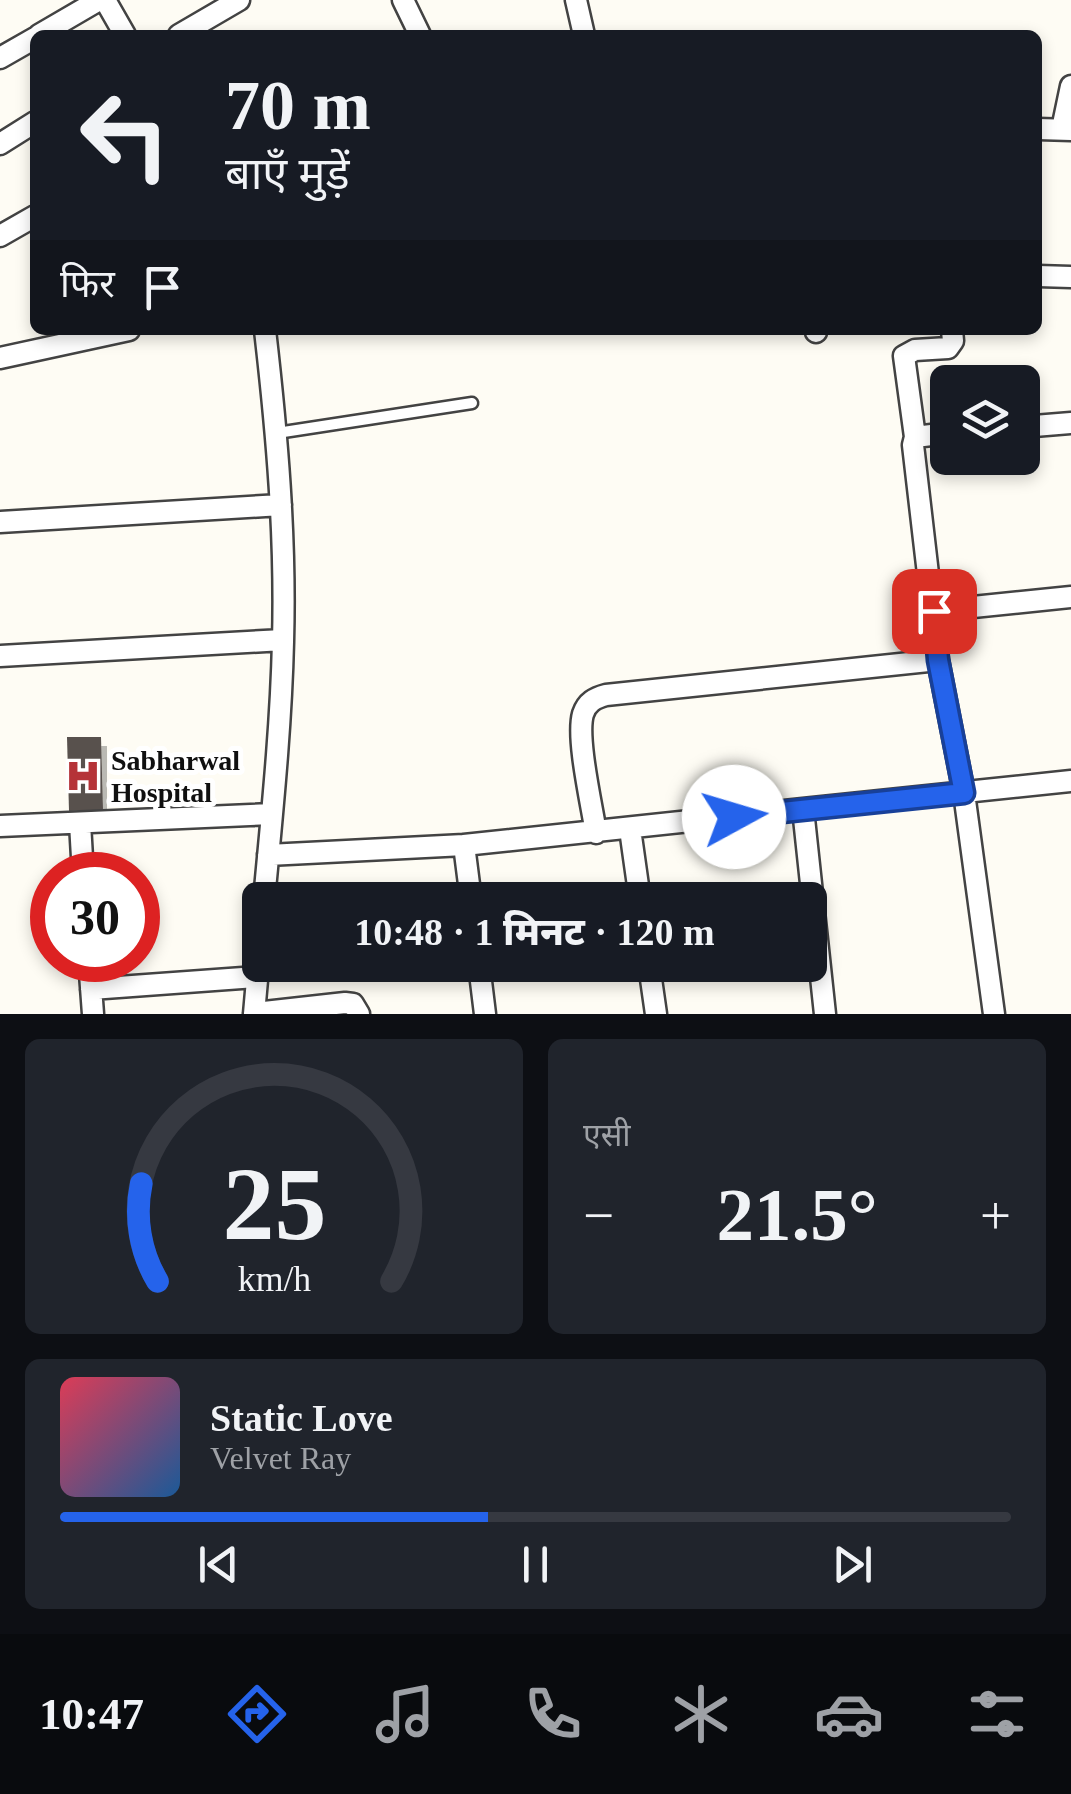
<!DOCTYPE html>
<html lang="hi">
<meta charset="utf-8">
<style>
:root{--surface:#171b24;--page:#20242c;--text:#f1f3f6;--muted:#9ea1a6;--line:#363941;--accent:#2563eb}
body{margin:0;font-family:"Times New Roman","Noto Sans Devanagari",serif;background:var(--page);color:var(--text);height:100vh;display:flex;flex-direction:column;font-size:38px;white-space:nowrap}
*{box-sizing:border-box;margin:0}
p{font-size:32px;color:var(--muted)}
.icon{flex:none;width:55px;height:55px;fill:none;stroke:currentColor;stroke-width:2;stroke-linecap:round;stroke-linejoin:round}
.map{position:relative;height:1014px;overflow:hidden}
.panel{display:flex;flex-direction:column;gap:25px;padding:25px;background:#0d0f14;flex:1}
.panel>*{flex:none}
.banner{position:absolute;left:30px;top:30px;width:1012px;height:305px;border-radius:15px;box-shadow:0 5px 15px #0003;background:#171b24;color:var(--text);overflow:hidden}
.controls{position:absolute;left:930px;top:365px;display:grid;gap:20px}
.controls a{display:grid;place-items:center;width:110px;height:110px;border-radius:15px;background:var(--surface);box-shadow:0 5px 15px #0003;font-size:50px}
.speed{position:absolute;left:30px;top:852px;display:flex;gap:20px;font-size:50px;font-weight:700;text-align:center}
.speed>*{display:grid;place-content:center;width:130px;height:130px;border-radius:50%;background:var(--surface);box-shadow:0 5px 15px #0003;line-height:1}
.speed .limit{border:15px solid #d22;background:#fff;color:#111}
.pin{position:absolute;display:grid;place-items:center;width:85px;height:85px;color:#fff;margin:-42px;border-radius:20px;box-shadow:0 5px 15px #0006}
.me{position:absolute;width:110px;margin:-55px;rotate:84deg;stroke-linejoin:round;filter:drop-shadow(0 0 8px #0008)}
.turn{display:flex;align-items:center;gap:35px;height:210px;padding:0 30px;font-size:45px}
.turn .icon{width:130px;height:130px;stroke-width:2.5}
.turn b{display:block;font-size:70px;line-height:85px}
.then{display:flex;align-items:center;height:95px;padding:0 30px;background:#0003;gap:20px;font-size:38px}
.big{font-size:75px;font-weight:800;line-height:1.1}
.panel .card{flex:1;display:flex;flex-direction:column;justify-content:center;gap:15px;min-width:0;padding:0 35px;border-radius:15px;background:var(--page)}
.panel .dial{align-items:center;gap:0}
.dial svg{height:260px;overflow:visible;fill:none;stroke:var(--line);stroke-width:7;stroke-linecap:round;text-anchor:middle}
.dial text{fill:var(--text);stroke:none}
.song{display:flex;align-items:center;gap:30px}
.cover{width:120px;height:120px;border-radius:15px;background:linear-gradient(135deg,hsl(350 70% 55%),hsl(210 70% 35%))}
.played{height:10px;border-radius:5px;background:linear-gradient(90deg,var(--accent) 45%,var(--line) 45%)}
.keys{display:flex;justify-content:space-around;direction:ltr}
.heat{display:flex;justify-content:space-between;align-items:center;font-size:55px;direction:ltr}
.panel .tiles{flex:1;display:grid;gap:25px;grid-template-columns:1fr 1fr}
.card:last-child{grid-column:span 2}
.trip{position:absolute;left:242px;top:882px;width:585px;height:100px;border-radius:15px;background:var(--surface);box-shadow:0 5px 15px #0003;font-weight:800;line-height:100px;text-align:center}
.tabs{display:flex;height:160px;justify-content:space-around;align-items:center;background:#090b0e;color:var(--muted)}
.tabs .icon{width:70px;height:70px}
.tabs .active{color:var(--accent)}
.tabs b{font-size:45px;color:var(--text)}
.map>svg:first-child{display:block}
.building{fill:#58514d;filter:url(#shadow)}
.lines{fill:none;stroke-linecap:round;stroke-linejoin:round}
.service-casing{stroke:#434343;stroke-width:15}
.minor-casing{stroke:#434343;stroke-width:25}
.service{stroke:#fff;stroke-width:10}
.minor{stroke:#fff;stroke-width:20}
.route-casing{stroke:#184099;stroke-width:25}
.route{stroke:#2563eb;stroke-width:18}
.labels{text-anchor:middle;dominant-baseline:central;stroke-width:10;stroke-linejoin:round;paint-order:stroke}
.poi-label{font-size:28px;font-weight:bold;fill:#101010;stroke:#fff;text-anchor:start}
</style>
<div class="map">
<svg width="1071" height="1014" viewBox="0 0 1071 1014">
<defs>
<filter id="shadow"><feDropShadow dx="9" dy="9" stdDeviation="0" flood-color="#0004"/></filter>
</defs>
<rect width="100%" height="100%" fill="#fefcf4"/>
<path class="building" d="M67,737H101L103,810L69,811Z"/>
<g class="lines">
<defs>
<path id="service" d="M277,433L472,403"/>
<path id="minor" d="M105,0L125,35
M403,0L420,35
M576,0L584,35
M39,35L99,0
M179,35L239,0
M0,58L35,38
M1038,129L1071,130
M1062,129L1071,86
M0,144L35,122
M0,236L35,216
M1038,276L1071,277
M816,330V332
M0,358L129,330
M1022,427L1071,423
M948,433L915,437L913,445L938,660L964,793L994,1014
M915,437L904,356L915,350L948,348L953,341L952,330
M0,522L281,505
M934,611L1071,597
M0,656L283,640
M803,809L1071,781
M80,823L83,875
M0,826L272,814
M630,829L640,900
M596,833C592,806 576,738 583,714C587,702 595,698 606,695L938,660
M464,845L471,900
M268,855L464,845L803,809L825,1014
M264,900C272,814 281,728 283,642C286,537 277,434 265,330
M89,960L93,1014
M479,965L485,1014
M649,965L656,1014
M91,989L257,977
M254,1013L345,1003L353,1004L359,1014
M254,1014L260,946"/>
</defs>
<use href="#service" class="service-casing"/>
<use href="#minor" class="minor-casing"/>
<use href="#service" class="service"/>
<use href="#minor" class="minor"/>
</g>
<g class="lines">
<defs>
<path id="route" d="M734,817L964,793L938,660L934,611"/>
</defs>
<use href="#route" class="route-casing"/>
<use href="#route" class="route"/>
</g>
<defs>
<symbol id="hospital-bare" viewBox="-9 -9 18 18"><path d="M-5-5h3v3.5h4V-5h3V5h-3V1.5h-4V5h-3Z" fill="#b53338" stroke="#fff" stroke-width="2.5" paint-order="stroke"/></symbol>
</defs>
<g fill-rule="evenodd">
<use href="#hospital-bare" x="58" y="751" width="50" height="50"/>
</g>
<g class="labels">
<g class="poi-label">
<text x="111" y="760">Sabharwal<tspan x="111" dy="32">Hospital</tspan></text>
</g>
</g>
</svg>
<div class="controls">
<a><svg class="icon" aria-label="layers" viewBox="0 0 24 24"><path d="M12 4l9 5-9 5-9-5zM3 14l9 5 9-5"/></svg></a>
</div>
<div class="speed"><div class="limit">30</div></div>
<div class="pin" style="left:934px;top:611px;background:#d93025"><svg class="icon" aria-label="arrive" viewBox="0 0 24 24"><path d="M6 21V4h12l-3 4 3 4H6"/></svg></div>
<svg class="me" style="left:734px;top:817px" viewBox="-20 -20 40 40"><circle r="19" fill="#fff"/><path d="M0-13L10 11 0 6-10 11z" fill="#2563eb"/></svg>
<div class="trip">10:48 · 1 मिनट · 120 m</div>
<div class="banner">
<div class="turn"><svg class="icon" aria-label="left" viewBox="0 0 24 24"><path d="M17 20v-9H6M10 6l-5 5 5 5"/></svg><div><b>70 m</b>बाएँ मुड़ें</div></div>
<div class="then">फिर<svg class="icon" aria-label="arrive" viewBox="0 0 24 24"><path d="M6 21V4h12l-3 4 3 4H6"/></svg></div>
</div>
</div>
<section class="panel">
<div class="tiles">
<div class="card dial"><svg viewBox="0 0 100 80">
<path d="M14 69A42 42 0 1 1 86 69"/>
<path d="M14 69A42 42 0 0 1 9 39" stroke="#2563eb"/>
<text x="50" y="56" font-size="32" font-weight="700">25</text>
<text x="50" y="72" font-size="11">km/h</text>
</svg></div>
<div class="card"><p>एसी</p>
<div class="heat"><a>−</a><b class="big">21.5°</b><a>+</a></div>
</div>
<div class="card">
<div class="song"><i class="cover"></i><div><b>Static Love</b><p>Velvet Ray</p></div></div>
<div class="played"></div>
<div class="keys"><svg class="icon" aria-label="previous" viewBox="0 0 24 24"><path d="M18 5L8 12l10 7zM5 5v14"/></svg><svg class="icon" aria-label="pause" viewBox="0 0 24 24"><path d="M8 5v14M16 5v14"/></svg><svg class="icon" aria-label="next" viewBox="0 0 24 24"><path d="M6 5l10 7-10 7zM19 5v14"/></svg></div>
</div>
</div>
</section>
<nav class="tabs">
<b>10:47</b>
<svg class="icon active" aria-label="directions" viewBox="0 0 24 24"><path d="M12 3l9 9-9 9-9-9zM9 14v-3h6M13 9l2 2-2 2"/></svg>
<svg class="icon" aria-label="music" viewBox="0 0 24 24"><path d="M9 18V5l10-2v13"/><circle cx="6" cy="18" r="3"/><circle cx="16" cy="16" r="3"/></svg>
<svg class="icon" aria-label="phone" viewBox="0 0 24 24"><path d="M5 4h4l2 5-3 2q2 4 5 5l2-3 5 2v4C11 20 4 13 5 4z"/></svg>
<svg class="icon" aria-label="climate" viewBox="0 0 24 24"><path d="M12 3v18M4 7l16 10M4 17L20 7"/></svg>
<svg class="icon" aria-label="car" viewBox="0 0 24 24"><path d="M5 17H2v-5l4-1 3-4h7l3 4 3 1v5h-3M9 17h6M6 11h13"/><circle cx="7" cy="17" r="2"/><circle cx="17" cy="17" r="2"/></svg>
<svg class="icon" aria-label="filters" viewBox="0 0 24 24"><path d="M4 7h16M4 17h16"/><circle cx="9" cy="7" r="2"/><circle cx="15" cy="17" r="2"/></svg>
</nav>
